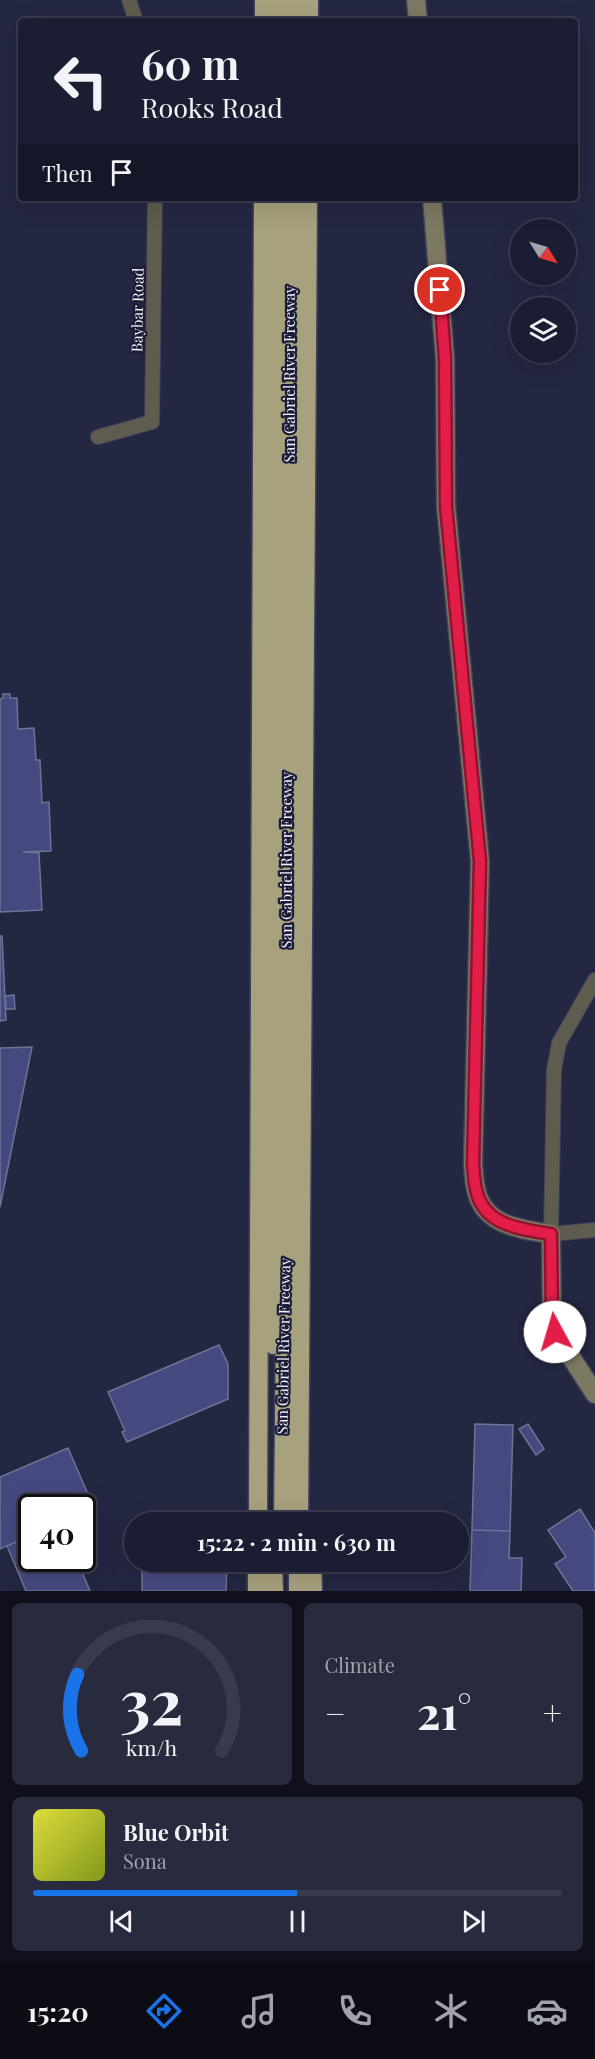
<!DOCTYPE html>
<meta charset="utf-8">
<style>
:root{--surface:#1b1d32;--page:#282a3e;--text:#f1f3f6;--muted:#a0a2ac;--line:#393b4d;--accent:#1a73e8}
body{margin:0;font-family:"Playfair Display",serif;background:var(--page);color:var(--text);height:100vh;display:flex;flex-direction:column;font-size:22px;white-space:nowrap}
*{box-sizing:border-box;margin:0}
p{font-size:20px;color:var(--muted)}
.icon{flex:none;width:33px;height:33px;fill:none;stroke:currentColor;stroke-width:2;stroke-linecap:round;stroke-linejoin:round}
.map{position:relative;height:1591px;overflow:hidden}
.sheet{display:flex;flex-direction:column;gap:12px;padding:12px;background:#0f101c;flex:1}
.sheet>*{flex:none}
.top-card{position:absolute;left:18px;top:18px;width:560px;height:183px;border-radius:6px;box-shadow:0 6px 24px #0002,0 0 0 2px var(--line);background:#1b1d32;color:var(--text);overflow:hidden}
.needle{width:39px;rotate:127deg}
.fabs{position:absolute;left:510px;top:219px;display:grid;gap:12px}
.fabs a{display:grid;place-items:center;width:66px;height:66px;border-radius:50%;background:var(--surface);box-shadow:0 6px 24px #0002,0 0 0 2px var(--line);font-size:30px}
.speed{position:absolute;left:18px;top:1494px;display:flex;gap:12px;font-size:30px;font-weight:700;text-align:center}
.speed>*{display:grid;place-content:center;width:78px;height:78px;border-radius:50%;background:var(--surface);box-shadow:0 6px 24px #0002,0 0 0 2px var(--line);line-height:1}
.speed .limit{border:3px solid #111;border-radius:9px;background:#fff;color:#111}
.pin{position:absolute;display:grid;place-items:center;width:51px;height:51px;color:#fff;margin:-26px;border:3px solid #fff;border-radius:50%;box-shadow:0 2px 6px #0007}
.me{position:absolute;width:66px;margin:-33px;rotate:354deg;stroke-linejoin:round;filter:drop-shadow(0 0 4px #0008)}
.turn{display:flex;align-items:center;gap:21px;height:126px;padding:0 24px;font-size:27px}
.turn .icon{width:78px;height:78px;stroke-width:2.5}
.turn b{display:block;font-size:42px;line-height:51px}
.then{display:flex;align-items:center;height:57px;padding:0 24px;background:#0003;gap:12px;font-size:22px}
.big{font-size:45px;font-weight:700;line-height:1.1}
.sheet .widget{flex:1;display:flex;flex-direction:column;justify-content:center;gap:9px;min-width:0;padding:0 21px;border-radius:9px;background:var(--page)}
.sheet .dial{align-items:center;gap:0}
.dial svg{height:156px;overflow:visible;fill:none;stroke:var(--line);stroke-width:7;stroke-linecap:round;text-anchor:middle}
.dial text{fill:var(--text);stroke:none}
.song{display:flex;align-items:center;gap:18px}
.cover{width:72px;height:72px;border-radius:9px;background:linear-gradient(135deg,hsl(60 70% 55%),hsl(70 70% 35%))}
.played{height:6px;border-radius:3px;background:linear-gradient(90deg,var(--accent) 50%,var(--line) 50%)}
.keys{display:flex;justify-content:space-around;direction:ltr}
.heat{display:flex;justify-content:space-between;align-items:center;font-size:33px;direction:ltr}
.sheet .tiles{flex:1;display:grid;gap:12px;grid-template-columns:1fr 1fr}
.widget:last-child{grid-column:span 2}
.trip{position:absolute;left:124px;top:1512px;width:345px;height:60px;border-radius:30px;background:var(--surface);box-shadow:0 6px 24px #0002,0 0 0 2px var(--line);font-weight:700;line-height:60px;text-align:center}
.tab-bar{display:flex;height:96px;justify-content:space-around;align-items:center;background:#0b0c14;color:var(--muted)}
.tab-bar .icon{width:42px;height:42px}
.tab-bar .on{color:var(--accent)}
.tab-bar b{font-size:27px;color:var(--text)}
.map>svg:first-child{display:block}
.building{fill:#454980;stroke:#6f7393;stroke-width:1.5}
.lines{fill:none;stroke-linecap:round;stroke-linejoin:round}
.street-casing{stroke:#41435c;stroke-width:16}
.secondary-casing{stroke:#41435c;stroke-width:21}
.highway-casing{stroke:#41435c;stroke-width:21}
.street{stroke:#5e5c4e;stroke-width:14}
.secondary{stroke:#7c7861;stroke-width:18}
.highway{stroke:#a7a17e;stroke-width:18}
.route-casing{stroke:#92132f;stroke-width:15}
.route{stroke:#e11d48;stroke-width:10}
.labels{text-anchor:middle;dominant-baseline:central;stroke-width:4.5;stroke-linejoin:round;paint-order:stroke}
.street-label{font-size:15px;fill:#f1f2fd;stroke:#1b1d37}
</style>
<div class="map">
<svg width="595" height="1591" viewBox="0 0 595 1591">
<rect width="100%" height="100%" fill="#242742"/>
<path class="building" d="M3,694H10V698H17L18,729L34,728L36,760H40L42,803L49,802L51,851L23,852L39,853L42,910L0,912V699L3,698Z
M0,936H2L6,1020L0,1021Z
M14,995L15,1009H6L5,996Z
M32,1047L0,1207V1048Z
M219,1345L228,1364V1399L127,1442L122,1432L125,1431L108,1392Z
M475,1424L513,1425L510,1531L472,1530Z
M528,1424L544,1449L536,1455L519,1429Z
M68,1448L94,1508L82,1513V1508H32V1535L0,1549V1477Z
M580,1509L595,1533V1591H573L555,1564L566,1557L548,1530Z
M472,1530L510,1531L509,1558H522L521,1591H470Z
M32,1535V1558H76L90,1591H26L7,1546Z
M142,1562H227L226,1591H142Z"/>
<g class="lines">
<defs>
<path id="street" d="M129,0L136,21
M98,437L152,422L155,198
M595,980L559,1043L554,1070L551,1234L595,1230"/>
<path id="secondary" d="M416,0L418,21
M432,198L445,359L446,506L480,861L473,1165C474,1173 474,1181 476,1189C483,1226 521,1229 551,1234L552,1322L555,1332L595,1394"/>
<path id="highway" d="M295,0V21
M309,0V21
M264,21V0
M278,21V0
M273,1345V1032L278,198
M258,1522L263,198
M283,1522L289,965L293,198
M299,1522L308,198
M273,1562L274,1591
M312,1562L313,1591
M257,1591V1562
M298,1591V1562"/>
</defs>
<use href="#street" class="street-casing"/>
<use href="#secondary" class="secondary-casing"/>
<use href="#highway" class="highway-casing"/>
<use href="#street" class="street"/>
<use href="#secondary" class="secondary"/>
<use href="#highway" class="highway"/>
</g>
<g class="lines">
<defs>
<path id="route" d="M440,290L445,359L446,506L480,861L473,1165C474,1173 474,1181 476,1189C483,1226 521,1229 551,1234L552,1322L555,1332"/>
</defs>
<use href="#route" class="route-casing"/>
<use href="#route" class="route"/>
</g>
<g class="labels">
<g class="street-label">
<text transform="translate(137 310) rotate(-89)">Baybar Road</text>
<text transform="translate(289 374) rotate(-90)">San Gabriel River Freeway</text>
<text transform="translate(286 860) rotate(-90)">San Gabriel River Freeway</text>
<text transform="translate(283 1346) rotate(-89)">San Gabriel River Freeway</text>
</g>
</g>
</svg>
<div class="fabs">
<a><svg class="needle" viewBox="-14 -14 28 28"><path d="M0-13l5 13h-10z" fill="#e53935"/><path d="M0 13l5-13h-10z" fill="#a0a2ac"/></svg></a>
<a><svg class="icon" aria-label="layers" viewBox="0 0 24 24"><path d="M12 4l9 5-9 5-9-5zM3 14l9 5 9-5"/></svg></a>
</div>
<div class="speed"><div class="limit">40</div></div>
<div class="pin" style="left:440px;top:290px;background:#d93025"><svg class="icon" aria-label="arrive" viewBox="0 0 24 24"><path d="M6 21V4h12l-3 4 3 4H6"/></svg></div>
<svg class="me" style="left:555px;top:1332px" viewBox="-20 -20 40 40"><circle r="19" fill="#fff"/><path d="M0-13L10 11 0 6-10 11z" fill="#e11d48"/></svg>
<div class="trip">15:22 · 2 min · 630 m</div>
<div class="top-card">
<div class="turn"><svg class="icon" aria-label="left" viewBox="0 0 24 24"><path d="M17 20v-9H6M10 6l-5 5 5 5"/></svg><div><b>60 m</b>Rooks Road</div></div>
<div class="then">Then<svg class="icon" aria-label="arrive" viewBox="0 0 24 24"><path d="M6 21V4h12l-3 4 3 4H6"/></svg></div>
</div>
</div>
<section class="sheet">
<div class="tiles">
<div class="widget dial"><svg viewBox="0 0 100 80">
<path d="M14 69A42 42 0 1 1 86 69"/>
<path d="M14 69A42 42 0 0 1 12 30" stroke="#1a73e8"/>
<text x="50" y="56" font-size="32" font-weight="700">32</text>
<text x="50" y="72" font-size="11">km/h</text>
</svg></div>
<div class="widget"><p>Climate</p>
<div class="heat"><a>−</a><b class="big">21°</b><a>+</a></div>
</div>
<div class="widget">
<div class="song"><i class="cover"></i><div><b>Blue Orbit</b><p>Sona</p></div></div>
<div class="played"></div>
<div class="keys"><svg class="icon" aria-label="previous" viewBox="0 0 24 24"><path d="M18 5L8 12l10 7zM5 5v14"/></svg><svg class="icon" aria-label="pause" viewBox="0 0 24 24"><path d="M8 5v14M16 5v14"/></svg><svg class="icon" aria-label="next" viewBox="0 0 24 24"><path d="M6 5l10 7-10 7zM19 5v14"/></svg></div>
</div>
</div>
</section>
<nav class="tab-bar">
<b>15:20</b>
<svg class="icon on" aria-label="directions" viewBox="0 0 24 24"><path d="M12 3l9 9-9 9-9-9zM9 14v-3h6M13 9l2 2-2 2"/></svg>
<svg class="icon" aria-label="music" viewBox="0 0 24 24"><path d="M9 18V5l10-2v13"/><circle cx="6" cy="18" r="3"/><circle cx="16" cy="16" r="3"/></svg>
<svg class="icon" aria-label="phone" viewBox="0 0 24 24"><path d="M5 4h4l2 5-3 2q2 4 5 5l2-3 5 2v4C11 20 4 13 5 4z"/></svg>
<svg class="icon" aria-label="climate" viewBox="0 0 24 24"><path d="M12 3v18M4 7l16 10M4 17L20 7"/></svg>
<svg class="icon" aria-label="car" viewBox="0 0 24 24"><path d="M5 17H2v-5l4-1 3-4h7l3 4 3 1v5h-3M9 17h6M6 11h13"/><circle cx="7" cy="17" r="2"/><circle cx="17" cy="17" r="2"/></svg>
</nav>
